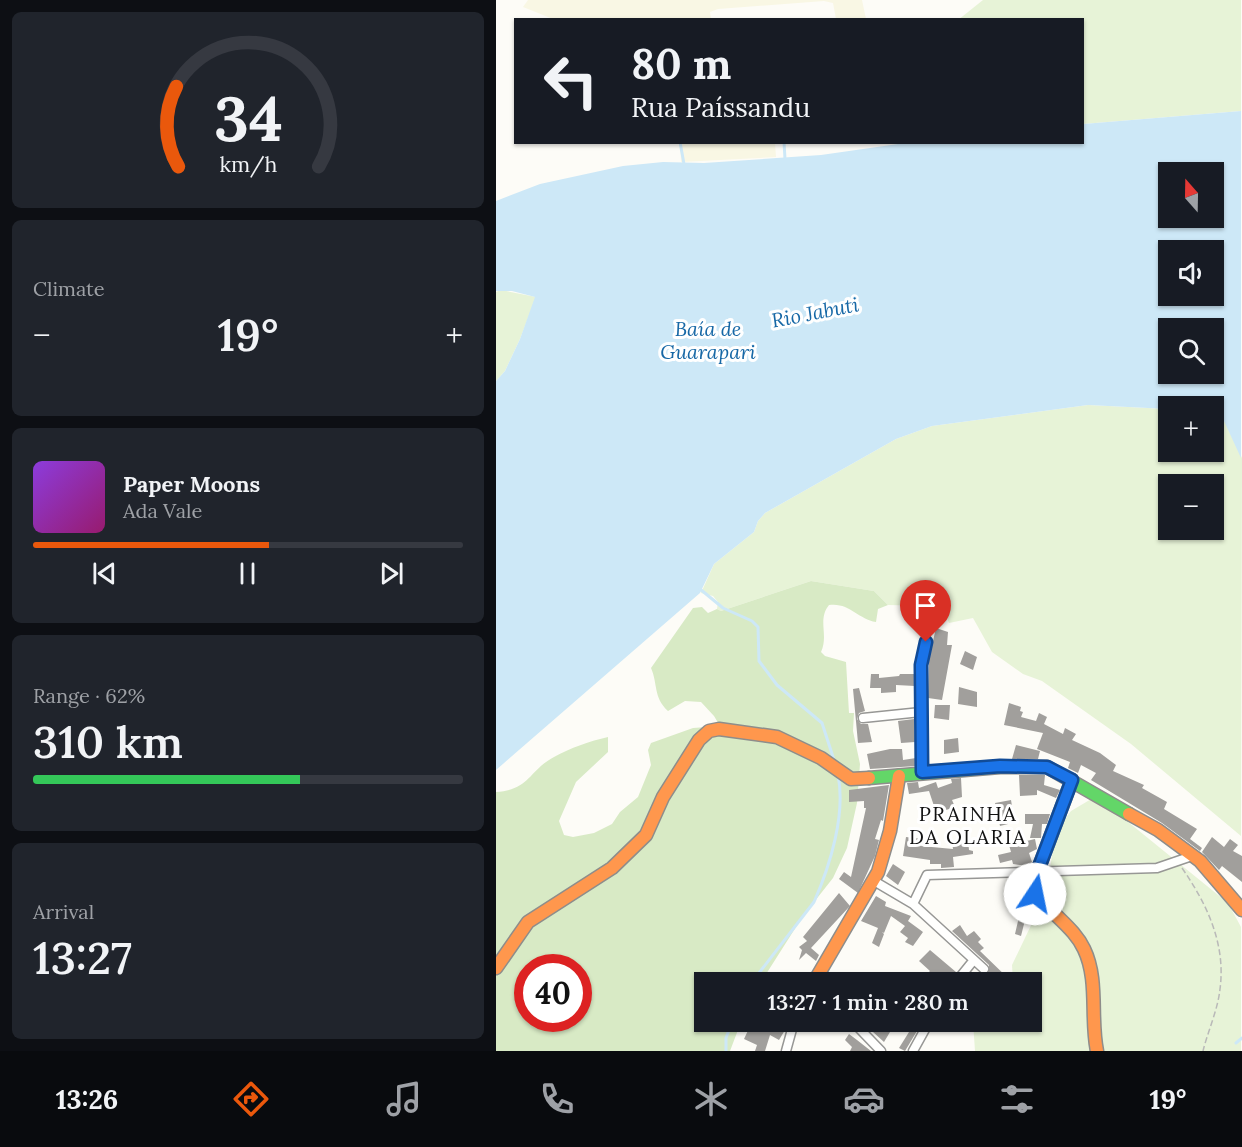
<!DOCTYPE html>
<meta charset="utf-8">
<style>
:root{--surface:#171b24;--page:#20242c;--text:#f1f3f6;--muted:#9ea1a6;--line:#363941;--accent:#ea580c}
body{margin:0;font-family:Lora,serif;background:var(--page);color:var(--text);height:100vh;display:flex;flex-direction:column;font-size:22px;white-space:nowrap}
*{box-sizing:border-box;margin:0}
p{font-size:20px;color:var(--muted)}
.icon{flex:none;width:33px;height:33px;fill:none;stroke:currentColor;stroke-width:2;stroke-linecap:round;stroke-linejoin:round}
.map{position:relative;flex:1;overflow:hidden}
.drawer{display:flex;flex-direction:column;gap:12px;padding:12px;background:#0d0f14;width:496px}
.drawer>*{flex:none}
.banner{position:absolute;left:18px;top:18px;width:570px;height:126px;border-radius:0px;box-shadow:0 2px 4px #0004;background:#171b24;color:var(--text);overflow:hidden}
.needle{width:39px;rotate:340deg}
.tools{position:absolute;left:662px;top:162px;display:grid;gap:12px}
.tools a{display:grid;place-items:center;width:66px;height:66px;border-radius:0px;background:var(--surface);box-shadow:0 2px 4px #0004;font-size:30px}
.speed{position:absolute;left:18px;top:954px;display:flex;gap:12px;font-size:30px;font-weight:700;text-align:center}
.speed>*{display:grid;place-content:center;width:78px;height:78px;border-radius:50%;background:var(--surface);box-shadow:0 2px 4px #0004;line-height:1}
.speed .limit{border:9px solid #d22;background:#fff;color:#111}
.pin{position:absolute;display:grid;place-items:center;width:51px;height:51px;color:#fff;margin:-62px -26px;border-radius:50% 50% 50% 0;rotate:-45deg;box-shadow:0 0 6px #0007}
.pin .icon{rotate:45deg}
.me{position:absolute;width:66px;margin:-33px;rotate:11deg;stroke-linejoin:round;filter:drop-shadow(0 0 4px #0008)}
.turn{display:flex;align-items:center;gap:21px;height:126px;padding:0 18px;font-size:27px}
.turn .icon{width:78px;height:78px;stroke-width:2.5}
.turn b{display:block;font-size:42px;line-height:51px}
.big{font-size:45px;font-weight:600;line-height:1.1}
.drawer .widget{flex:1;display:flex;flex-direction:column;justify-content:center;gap:9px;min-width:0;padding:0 21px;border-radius:9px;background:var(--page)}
.drawer .dial{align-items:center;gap:0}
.dial svg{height:156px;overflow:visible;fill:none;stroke:var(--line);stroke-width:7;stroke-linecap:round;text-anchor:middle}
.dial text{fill:var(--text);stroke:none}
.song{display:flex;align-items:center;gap:18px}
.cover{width:72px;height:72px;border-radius:9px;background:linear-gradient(135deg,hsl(270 70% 55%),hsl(320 70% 35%))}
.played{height:6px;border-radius:3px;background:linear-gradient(90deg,var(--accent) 55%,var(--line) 55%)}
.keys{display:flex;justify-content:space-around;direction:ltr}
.heat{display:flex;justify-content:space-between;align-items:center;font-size:33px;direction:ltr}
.charge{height:9px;border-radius:4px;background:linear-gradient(90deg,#34c759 62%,var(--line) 0)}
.trip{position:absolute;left:198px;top:972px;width:348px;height:60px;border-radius:0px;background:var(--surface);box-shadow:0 2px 4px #0004;font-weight:600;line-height:60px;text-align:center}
.tab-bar{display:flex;height:96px;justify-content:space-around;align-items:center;background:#090b0e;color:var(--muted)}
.tab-bar .icon{width:42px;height:42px}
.tab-bar .active{color:var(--accent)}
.tab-bar b{font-size:27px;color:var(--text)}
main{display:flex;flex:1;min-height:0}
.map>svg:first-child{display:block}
.farmland{fill:#f9f7e4}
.green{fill:#e7f3d7;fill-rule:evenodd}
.forest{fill:#d8eac5;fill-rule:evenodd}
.water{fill:#cde8f7;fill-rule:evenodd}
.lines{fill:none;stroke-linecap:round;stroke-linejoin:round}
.stream{stroke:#cde8f7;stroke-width:3}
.building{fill:#a19f9c}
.street-casing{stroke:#979795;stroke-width:11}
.fast-casing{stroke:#8e8d8b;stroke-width:15}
.slow-casing{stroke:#8e8d8b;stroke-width:15}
.path{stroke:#b9b9b8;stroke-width:1.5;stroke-dasharray:6 3;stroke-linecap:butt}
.street{stroke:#fffffe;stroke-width:8}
.fast{stroke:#63d668;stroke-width:12}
.slow{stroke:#ff974d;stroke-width:12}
.route-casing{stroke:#114b97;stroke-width:15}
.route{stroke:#1a73e8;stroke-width:10}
.labels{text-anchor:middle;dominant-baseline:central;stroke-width:6;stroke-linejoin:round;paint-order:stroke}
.water-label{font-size:20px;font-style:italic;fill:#1768a6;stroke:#fff}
.neighbourhood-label{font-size:20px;letter-spacing:1.5px;fill:#111;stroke:#fff}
</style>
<main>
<section class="drawer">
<div class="widget dial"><svg viewBox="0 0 100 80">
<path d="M14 69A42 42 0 1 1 86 69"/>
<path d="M14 69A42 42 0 0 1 13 28" stroke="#ea580c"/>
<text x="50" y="56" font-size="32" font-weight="700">34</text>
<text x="50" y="72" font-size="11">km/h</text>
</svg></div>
<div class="widget"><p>Climate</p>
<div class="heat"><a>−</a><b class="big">19°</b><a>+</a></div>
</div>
<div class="widget">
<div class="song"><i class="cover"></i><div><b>Paper Moons</b><p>Ada Vale</p></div></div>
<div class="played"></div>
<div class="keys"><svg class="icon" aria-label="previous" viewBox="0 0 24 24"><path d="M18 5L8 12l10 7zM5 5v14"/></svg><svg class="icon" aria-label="pause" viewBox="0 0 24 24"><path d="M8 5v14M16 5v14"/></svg><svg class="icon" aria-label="next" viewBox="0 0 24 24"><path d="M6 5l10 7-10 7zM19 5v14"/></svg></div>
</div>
<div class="widget"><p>Range · 62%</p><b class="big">310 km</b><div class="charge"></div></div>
<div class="widget"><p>Arrival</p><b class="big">13:27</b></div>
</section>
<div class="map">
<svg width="746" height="1051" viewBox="0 0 746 1051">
<rect width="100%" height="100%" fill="#fdfcf7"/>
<path class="farmland" d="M32,0H366L370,19H340L337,3L328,1L222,9L214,12L215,19H57L27,7Z
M184,143H279L280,157L185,162Z"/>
<path class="green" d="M487,0H745V111L587,124L586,20H462Z
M5,290L40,297L24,339L9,371L0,381V292Z
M592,405L672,409V452H717V418L728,420L746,458L745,836L635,744L546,681L527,674L496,652L477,618L453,623L449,613L432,606L392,605L378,591L315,581L225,611L221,609L222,602L217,596L205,593L218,564L258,532L262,521L269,513L400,439L436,426ZM672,484H717V530H672Z
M597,798L605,800L732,903L745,927V1051H479L477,1022H536V982H517L516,965L539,917L554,868L560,831L575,811Z"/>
<path class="forest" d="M315,581L378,591L392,605L382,609L380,622C362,619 353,602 333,605C321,620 333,635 325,652L329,656L350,662L353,713H358L357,731L364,764L361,803L351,848L337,878L307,916L265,982H208V1022H245L234,1051H0V792C34,790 33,770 58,757C74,748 94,741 112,737V752L80,782L63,821L68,835L77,837L98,833L116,824L124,812L142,797L155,765L152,750L155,743L197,728L224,726L218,716L205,702L189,701L172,711C157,697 162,684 155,668L197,608L206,607L212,613L221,609L225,611ZM32,968H82V1018H32Z"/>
<path class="water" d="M745,111V458L728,421L717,418V406H672V409L592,405L436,426L400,439L269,513L262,521L258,532L218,564L204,593L0,770V381L9,371L24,339L39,297L16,291H0V201L44,184L127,166L167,162L208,163L325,155L416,142H586L587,124ZM672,172H717V218H672ZM672,250H717V296H672ZM672,328H717V374H672Z"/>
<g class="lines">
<path class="stream" d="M184,142L188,164
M288,142L289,159
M204,589L227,608L256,621L262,627L263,661L281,685L326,723L339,763
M256,982L318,902C334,866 350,814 342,775
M740,1043L746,1038
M230,1051V1038L236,1022"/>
</g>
<path class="building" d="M440,628L452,632L451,645H456L446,700L432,698L433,658Z
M469,651L481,657L477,670L464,664Z
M375,674H383V678L403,676L404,674H419V686L400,685V692L385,693V688H374Z
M463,687L481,692V707L462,704Z
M363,688L369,711L363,713L361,719L365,724H372L376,742L362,743L357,689Z
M513,703L525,707L524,711L527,712L525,717L540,721L543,713L551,717L548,724L567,734L569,728L580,734L576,740L604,753L620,765L617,771L648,785L646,788L671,802L668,809L701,829L694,839L706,848L704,851L666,823L595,780L600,773L585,765L582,773L572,768L574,762L541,749L547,733L508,725Z
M439,705H454L453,720L438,718Z
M418,719L419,742L405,743L402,721Z
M462,738L463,752L448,754V740Z
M520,745L544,751L542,759H516Z
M394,749H406L407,760L420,758V766L374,769L371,754Z
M523,775H549L548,785L564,790L560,798L541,790V795L524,796Z
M465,778L466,797L456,800L459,807L450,810L440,812L433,791L413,794L411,783L422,782L423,788L440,782L442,788L456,783L455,779Z
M393,785L387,821L385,820L379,839L383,840L379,856L362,893L343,879L348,872L355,877L370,808H368V801L353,802V790Z
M515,800L517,812L510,814L512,824L504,826L499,803Z
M529,814H554L551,824H546L545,838H534L537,824H529Z
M410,837L427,839L425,846L457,849L456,842L472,840L473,850L477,851V854L457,857L458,867L445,868V864H434V860L407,856Z
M716,837L728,847L734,839L742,845L737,851L746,856V882L726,866L723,870L706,852Z
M539,839L541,849L533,853L536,862L532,866L517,864L516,860L504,863L502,855L515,852L513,845Z
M397,864L409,872L402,885L390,876Z
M343,893L354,906L315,948L323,955L320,961L310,953L303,960L306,950L303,947L311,941L307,937Z
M380,896L390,902L389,906L415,916L412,921L427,932L417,946L409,942L412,938L404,932L409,926L395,916L388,933L386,932L388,934L383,947L376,943L382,928L365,921Z
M525,908L531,912L525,936L519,934Z
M464,925L471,936L478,931L485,939L482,942L488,948L484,951L516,982H494L497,975L492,974L493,965L456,931Z
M434,950L460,972L448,982H428L434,977L431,974L434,971L423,961Z
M256,1022H275L289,1030L283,1040L274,1035L269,1051H259L261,1045L248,1039Z
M366,1022H411L412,1026L421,1031L409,1051L403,1048L413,1032L400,1022L388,1042Z
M353,1034L361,1040L375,1051H354L356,1047L349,1040Z"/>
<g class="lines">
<defs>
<path id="street" d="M367,718L425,712
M426,772L425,665L430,642
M378,881L417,904L488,969
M417,904L431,875L661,868L696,856
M460,982L477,961
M357,1022L385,1051
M417,1022L429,1028
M290,1051L298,1022
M417,1051L433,1022"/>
<path id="fast" d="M373,778L504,767H551L633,814"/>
<path id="slow" d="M576,780L537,883C547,911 576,923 588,949C603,980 594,1018 601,1051
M633,814L662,830L704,861L746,910
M0,968L32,922L116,868L150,835L167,797L203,740L213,731L223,729L281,737L325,758L355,779L373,778
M318,982L382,872L394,831L403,776"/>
</defs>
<use href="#street" class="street-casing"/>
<use href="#fast" class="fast-casing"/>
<use href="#slow" class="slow-casing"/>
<path class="path" d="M686,868C711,904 730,944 724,989C722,1009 712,1031 707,1051"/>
<use href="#street" class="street"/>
<use href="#fast" class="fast"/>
<use href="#slow" class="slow"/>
</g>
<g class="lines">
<defs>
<path id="route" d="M430,642L425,665L426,772L504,766L551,767L576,780L537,883L539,894"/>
</defs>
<use href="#route" class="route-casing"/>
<use href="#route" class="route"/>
</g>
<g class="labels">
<g class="water-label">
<text transform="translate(319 312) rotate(-11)">Rio Jabuti</text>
<text x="212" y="328">Baía de<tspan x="212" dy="23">Guarapari</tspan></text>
</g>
<g class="neighbourhood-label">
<text x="472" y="813">PRAINHA<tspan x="472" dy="23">DA OLARIA</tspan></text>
</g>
</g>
</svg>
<div class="tools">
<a><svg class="needle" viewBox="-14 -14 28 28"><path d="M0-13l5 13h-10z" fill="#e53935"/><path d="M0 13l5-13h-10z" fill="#9ea1a6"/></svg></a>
<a><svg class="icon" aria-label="sound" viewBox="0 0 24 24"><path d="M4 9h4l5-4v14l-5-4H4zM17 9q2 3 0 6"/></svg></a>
<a><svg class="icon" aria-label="search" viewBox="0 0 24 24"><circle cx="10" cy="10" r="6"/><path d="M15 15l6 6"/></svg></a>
<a>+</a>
<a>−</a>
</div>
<div class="speed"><div class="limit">40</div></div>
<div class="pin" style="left:430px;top:642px;background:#d93025"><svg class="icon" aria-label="arrive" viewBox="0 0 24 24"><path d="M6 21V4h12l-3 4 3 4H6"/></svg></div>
<svg class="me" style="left:539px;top:894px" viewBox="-20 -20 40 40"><circle r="19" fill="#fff"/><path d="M0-13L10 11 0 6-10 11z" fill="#1a73e8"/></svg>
<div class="trip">13:27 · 1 min · 280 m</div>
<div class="banner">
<div class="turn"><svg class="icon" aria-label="left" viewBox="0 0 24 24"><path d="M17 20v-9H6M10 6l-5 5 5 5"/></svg><div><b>80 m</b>Rua Paíssandu</div></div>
</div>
</div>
</main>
<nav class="tab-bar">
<b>13:26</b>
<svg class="icon active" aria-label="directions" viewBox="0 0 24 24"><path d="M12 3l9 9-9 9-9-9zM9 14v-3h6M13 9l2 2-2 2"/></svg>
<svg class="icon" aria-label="music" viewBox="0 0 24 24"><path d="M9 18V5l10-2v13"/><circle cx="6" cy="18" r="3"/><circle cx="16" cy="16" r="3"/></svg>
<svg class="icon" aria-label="phone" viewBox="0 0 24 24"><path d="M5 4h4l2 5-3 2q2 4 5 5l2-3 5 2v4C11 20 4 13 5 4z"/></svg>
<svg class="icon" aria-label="climate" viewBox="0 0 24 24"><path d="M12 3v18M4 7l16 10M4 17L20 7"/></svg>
<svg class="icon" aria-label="car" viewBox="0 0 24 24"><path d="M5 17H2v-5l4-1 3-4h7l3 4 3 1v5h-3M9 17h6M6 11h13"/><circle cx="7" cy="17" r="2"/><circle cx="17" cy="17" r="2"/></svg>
<svg class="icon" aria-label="filters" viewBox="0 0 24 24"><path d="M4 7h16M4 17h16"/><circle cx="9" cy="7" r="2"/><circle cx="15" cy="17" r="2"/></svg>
<b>19°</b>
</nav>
